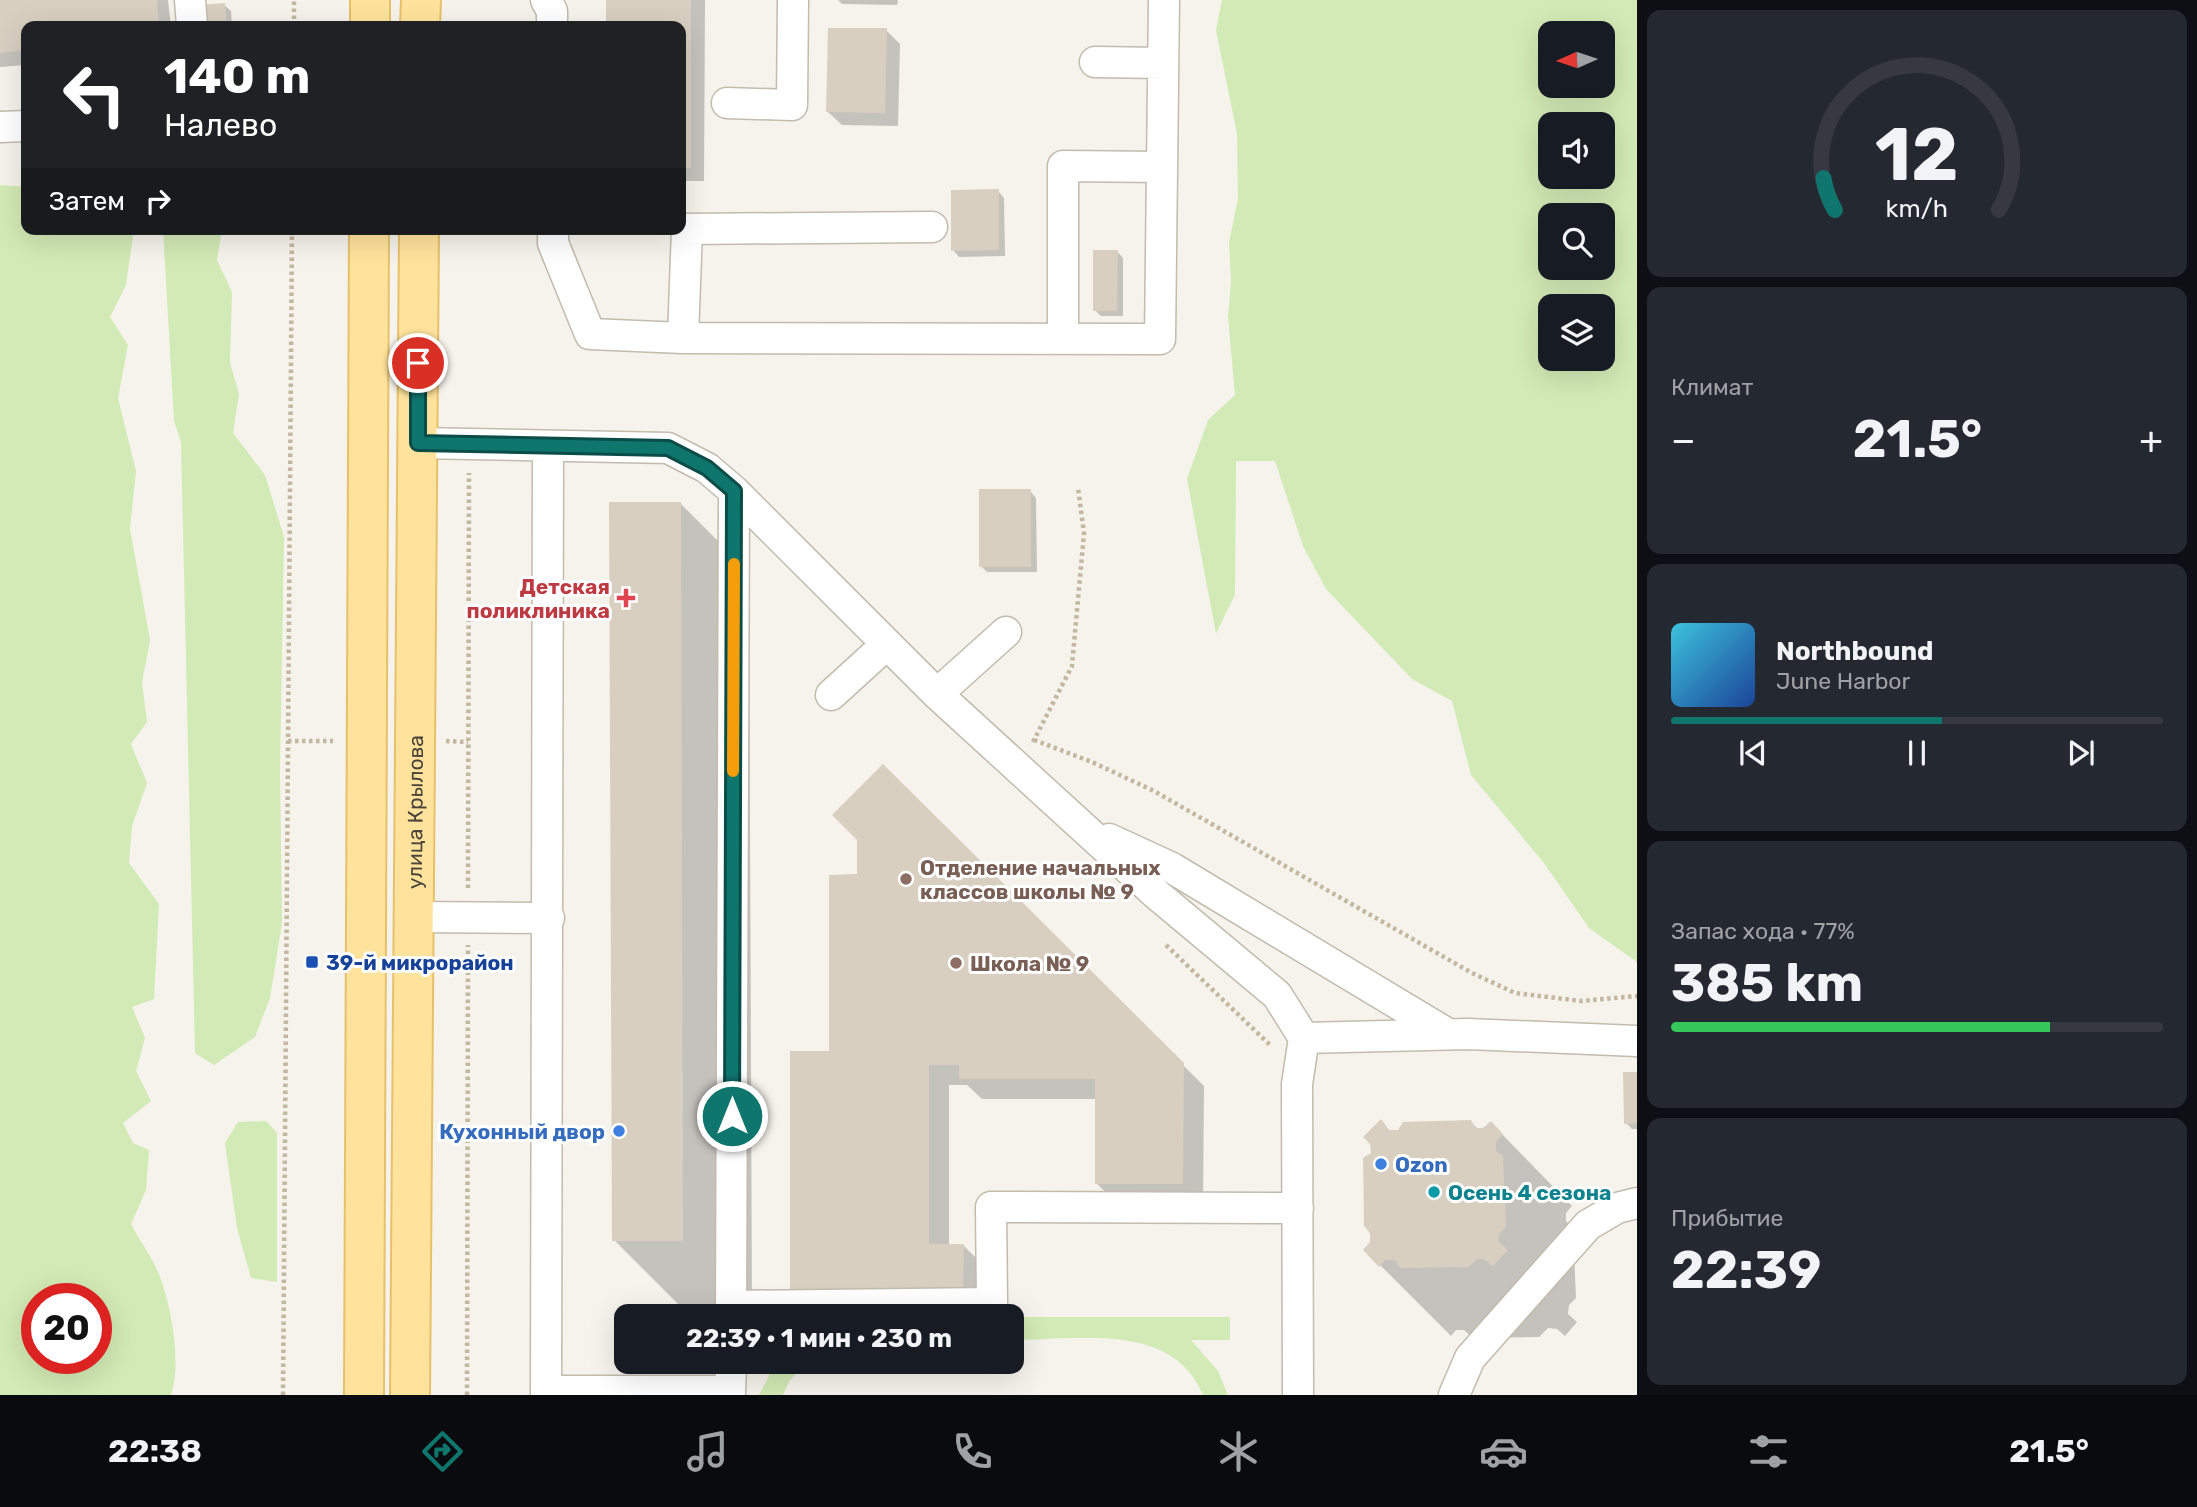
<!DOCTYPE html>
<html lang="ru">
<meta charset="utf-8">
<style>
:root{--surface:#171b24;--page:#242831;--text:#f1f3f6;--muted:#9ea1a6;--line:#363941;--accent:#0f766e}
body{margin:0;font-family:Rubik,sans-serif;background:var(--page);color:var(--text);height:100vh;display:flex;flex-direction:column;font-size:26px;white-space:nowrap}
*{box-sizing:border-box;margin:0}
p{font-size:23px;color:var(--muted)}
.icon{flex:none;width:38px;height:38px;fill:none;stroke:currentColor;stroke-width:2;stroke-linecap:round;stroke-linejoin:round}
.map{position:relative;flex:1;overflow:hidden}
.sheet{display:flex;flex-direction:column;gap:10px;padding:10px;background:#0d0f14;width:560px}
.sheet>*{flex:none}
.hud{position:absolute;left:21px;top:21px;width:665px;height:214px;border-radius:14px;box-shadow:0 7px 28px #0002;background:#202124;color:#fff;overflow:hidden}
.needle{width:46px;rotate:267deg}
.fabs{position:absolute;left:1538px;top:21px;display:grid;gap:14px}
.fabs a{display:grid;place-items:center;width:77px;height:77px;border-radius:14px;background:var(--surface);box-shadow:0 7px 28px #0002;font-size:35px}
.speed{position:absolute;left:21px;top:1283px;display:flex;gap:14px;font-size:35px;font-weight:700;text-align:center}
.speed>*{display:grid;place-content:center;width:91px;height:91px;border-radius:50%;background:var(--surface);box-shadow:0 7px 28px #0002;line-height:1}
.speed .limit{border:10px solid #d22;background:#fff;color:#111}
.pin{position:absolute;display:grid;place-items:center;width:60px;height:60px;color:#fff;margin:-30px;border:4px solid #fff;border-radius:50%;box-shadow:0 2px 7px #0007}
.me{position:absolute;width:77px;margin:-38px;rotate:0deg;stroke-linejoin:round;filter:drop-shadow(0 0 5px #0008)}
.turn{display:flex;align-items:center;gap:24px;height:147px;padding:0 28px;font-size:32px}
.turn .icon{width:91px;height:91px;stroke-width:2.5}
.turn b{display:block;font-size:49px;line-height:60px}
.then{display:flex;align-items:center;height:66px;padding:0 28px;background:#0003;gap:14px;font-size:26px}
.big{font-size:52px;font-weight:700;line-height:1.1}
.sheet .tile{flex:1;display:flex;flex-direction:column;justify-content:center;gap:10px;min-width:0;padding:0 24px;border-radius:14px;background:var(--page)}
.sheet .dial{align-items:center;gap:0}
.dial svg{height:182px;overflow:visible;fill:none;stroke:var(--line);stroke-width:7;stroke-linecap:round;text-anchor:middle}
.dial text{fill:var(--text);stroke:none}
.song{display:flex;align-items:center;gap:21px}
.cover{width:84px;height:84px;border-radius:10px;background:linear-gradient(135deg,hsl(190 70% 55%),hsl(220 70% 35%))}
.played{height:7px;border-radius:4px;background:linear-gradient(90deg,var(--accent) 55%,var(--line) 55%)}
.keys{display:flex;justify-content:space-around;direction:ltr}
.heat{display:flex;justify-content:space-between;align-items:center;font-size:38px;direction:ltr}
.charge{height:10px;border-radius:5px;background:linear-gradient(90deg,#34c759 77%,var(--line) 0)}
.trip{position:absolute;left:614px;top:1304px;width:410px;height:70px;border-radius:14px;background:var(--surface);box-shadow:0 7px 28px #0002;font-weight:700;line-height:70px;text-align:center}
.tabs{display:flex;height:112px;justify-content:space-around;align-items:center;background:#090b0e;color:var(--muted)}
.tabs .icon{width:49px;height:49px}
.tabs .selected{color:var(--accent)}
.tabs b{font-size:32px;color:var(--text)}
main{display:flex;flex:1;min-height:0}
.map>svg:first-child{display:block}
.green{fill:#d2eab5;fill-rule:evenodd}
.shadow{fill:#0003}
.building{fill:#d8cfc1}
.lines{fill:none;stroke-linecap:round;stroke-linejoin:round}
.minor-casing{stroke:#c2bbae;stroke-width:33}
.major-casing{stroke:#e6c16a;stroke-width:42}
.path{stroke:#c4b79f;stroke-width:4.5;stroke-dasharray:3.5 3.5;stroke-linecap:butt}
.minor{stroke:#fff;stroke-width:30}
.major{stroke:#ffe39c;stroke-width:38}
.route-casing{stroke:#0a4d48;stroke-width:18}
.route{stroke:#0f766e;stroke-width:12}
.slow{stroke:#f59e0b;stroke-width:12}
.health-dot{fill:#e0444e;stroke:#fff;stroke-width:2.5}
.education-dot{fill:#8d6e63;stroke:#fff;stroke-width:2.5}
.transit-dot{fill:#1a4fb4;stroke:#fff;stroke-width:2.5}
.shop-dot{fill:#3f7fe0;stroke:#fff;stroke-width:2.5}
.culture-dot{fill:#0f9aa8;stroke:#fff;stroke-width:2.5}
.labels{text-anchor:middle;dominant-baseline:central;stroke-width:6;stroke-linejoin:round;paint-order:stroke}
.health-label{font-size:21px;font-weight:bold;fill:#be3a42;stroke:#fff;text-anchor:end}
.street-label{font-size:21px;fill:#4b4439;stroke:#fff}
.education-label{font-size:21px;font-weight:bold;fill:#785e54;stroke:#fff;text-anchor:start}
.transit-label{font-size:21px;font-weight:bold;fill:#164399;stroke:#fff;text-anchor:start}
.shop-label{font-size:21px;font-weight:bold;fill:#366cbe;stroke:#fff;text-anchor:end}
.culture-label{font-size:21px;font-weight:bold;fill:#0d838f;stroke:#fff;text-anchor:start}
</style>
<main>
<div class="map">
<svg width="1637" height="1395" viewBox="0 0 1637 1395">
<rect width="100%" height="100%" fill="#f6f3ec"/>
<path class="green" d="M1222,0H1637V962L1589,928L1544,863L1471,775L1452,701L1412,679L1326,589L1303,546L1275,461H1236L1235,594L1216,634L1187,479L1208,420L1235,395L1228,317L1231,281L1229,242L1238,199L1237,134L1216,30ZM1550,33H1603V86H1550ZM1550,124H1603V177H1550ZM1550,215H1603V268H1550ZM1550,306H1603V359H1550Z
M0,185L26,187V229H134L126,285L110,317L128,345L118,398L136,471L130,529L150,640L142,682L147,722L131,744L147,783L132,826L129,863L159,904L154,999L132,1007L145,1038L136,1071L151,1101L123,1123L133,1143L149,1150L146,1190L131,1224C139,1240 151,1255 158,1272C171,1303 182,1363 171,1395H0ZM96,1298V1358H37V1298Z
M163,229H222L217,260L232,292L230,363L239,394L233,433L265,475L284,537L280,769L282,923L270,998L255,1037L214,1065L195,1053L181,442L174,421Z
M266,1121L277,1133V1282L251,1278L237,1228L225,1143L238,1122Z
M1012,1317H1230V1340H1191L1218,1371L1228,1395H1203C1172,1321 1078,1340 1012,1340Z
M776,1362H806L789,1382L783,1395H759Z"/>
<path class="shadow" d="M0,0H168L171,26H26V65L0,67Z
M608,0H705L704,181H681V26H608Z
M838,0H898L897,5L842,4Z
M224,5L231,11L232,26H205Z
M886,30L900,44L898,126L842,125L828,112Z
M998,191L1004,198L1005,256L959,257L953,250Z
M1117,251L1123,258V316H1101L1095,310Z
M1030,491L1036,498L1037,572H987L981,566Z
M680,503L749,572L752,1309H683L614,1240Z
M883,766L1204,1086L1203,1205L1118,1204L1097,1184V1099H982L967,1085H949V1245H963L984,1266L983,1316H811L831,1053L859,876Z
M1637,1074V1129H1632L1626,1123Z
M1470,1121L1479,1130L1491,1123L1572,1206L1566,1213V1221L1573,1228L1576,1298L1569,1305L1568,1314L1577,1322L1565,1336L1557,1329L1548,1328L1539,1337L1473,1338L1464,1330H1456L1451,1336L1365,1250L1372,1242L1373,1154L1381,1122L1391,1132Z"/>
<path class="building" d="M0,0H157L159,26H26V50L0,53Z
M606,0H691V168H681V26H606Z
M225,3L227,26H203L201,5Z
M828,28H887L885,113L826,112Z
M999,189V250L951,251V190Z
M1093,250H1118L1117,311H1093Z
M979,489H1031V567H979Z
M609,502H681L683,1241H612Z
M883,764L1184,1063L1183,1184H1095V1079H959V1065H929V1244H964L963,1297H790V1051H829V875L857,874V840L832,815Z
M1623,1072H1637V1123L1624,1124Z
M1381,1119L1389,1130H1398L1403,1122L1471,1120L1475,1128H1483L1491,1121L1503,1134L1496,1142V1151L1503,1156L1506,1227L1499,1234L1498,1241L1508,1250L1493,1266L1484,1259H1477L1468,1267L1400,1268L1395,1260H1385L1379,1267L1363,1250L1370,1242V1233L1364,1226L1363,1158L1371,1153L1370,1144L1363,1137Z"/>
<g class="lines">
<defs>
<path id="minor" d="M190,0L192,26
M546,0L552,11V26
M1095,62L1163,63
M727,103L792,105L793,0
M0,127L26,126
M553,229V243L590,334L683,338L1160,339L1164,0
M683,338L687,229L932,227
M1063,339V166L1162,167
M418,443L668,448L707,468L734,491L937,694L1155,893L1277,995L1304,1038L1297,1084L1298,1395
M937,694L1006,632
M831,695L887,644
M1109,839L1172,868L1448,1034
M414,917L549,918
M1304,1038L1468,1034L1637,1041
M731,1306L992,1303L991,1207L1298,1208
M731,1316L734,491
M546,1391H730
M546,1395L548,446
M730,1395L731,1362
M1454,1395L1470,1358L1588,1225L1617,1208L1637,1203"/>
<g id="major">
<path d="M370,26V0"/>
<path d="M420,26L421,0"/>
<path d="M364,1395L369,229"/>
<path id="s1" d="M410,1395L419,229"/>
</g>
</defs>
<use href="#minor" class="minor-casing"/>
<use href="#major" class="major-casing"/>
<path class="path" d="M294,26V0
M1034,740L1092,762L1154,791L1472,973L1515,993L1581,1001L1637,996
M288,741H333
M446,741L468,742
M1033,742L1072,666L1084,533L1078,488
M468,888L469,473
M1166,945L1271,1046
M283,1395L292,229
M467,1395L468,945"/>
<use href="#minor" class="minor"/>
<use href="#major" class="major"/>
</g>
<g class="lines">
<defs>
<path id="route" d="M418,363V443L668,448L707,468L734,491L732,1116"/>
</defs>
<use href="#route" class="route-casing"/>
<use href="#route" class="route"/>
<path class="slow" d="M733,771L734,564"/>
</g>
<path class="health-dot" d="M622.5 587.5h7v7h7v7h-7v7h-7v-7h-7v-7h7z"/>
<g class="education-dot">
<circle cx="906" cy="879" r="7"/>
<circle cx="956" cy="963" r="7"/>
</g>
<rect class="transit-dot" x="305" y="955" width="14" height="14" rx="3.5"/>
<g class="shop-dot">
<circle cx="619" cy="1131" r="7"/>
<circle cx="1381" cy="1164" r="7"/>
</g>
<circle class="culture-dot" cx="1434" cy="1192" r="7"/>
<g class="labels">
<g class="health-label">
<text x="610" y="586">Детская<tspan x="610" dy="24">поликлиника</tspan></text>
</g>
<g class="street-label">
<text stroke="none"><textPath href="#s1" startOffset="583">улица Крылова</textPath></text>
</g>
<g class="education-label">
<text x="920" y="867">Отделение начальных<tspan x="920" dy="24">классов школы № 9</tspan></text>
<text x="970" y="963">Школа № 9</text>
</g>
<g class="transit-label">
<text x="326" y="962">39-й микрорайон</text>
</g>
<g class="shop-label">
<text x="605" y="1131">Кухонный двор</text>
<text x="1395" y="1164" text-anchor="start">Ozon</text>
</g>
<g class="culture-label">
<text x="1448" y="1192">Осень 4 сезона</text>
</g>
</g>
</svg>
<div class="fabs">
<a><svg class="needle" viewBox="-14 -14 28 28"><path d="M0-13l5 13h-10z" fill="#e53935"/><path d="M0 13l5-13h-10z" fill="#9ea1a6"/></svg></a>
<a><svg class="icon" aria-label="sound" viewBox="0 0 24 24"><path d="M4 9h4l5-4v14l-5-4H4zM17 9q2 3 0 6"/></svg></a>
<a><svg class="icon" aria-label="search" viewBox="0 0 24 24"><circle cx="10" cy="10" r="6"/><path d="M15 15l6 6"/></svg></a>
<a><svg class="icon" aria-label="layers" viewBox="0 0 24 24"><path d="M12 4l9 5-9 5-9-5zM3 14l9 5 9-5"/></svg></a>
</div>
<div class="speed"><div class="limit">20</div></div>
<div class="pin" style="left:418px;top:363px;background:#d93025"><svg class="icon" aria-label="arrive" viewBox="0 0 24 24"><path d="M6 21V4h12l-3 4 3 4H6"/></svg></div>
<svg class="me" style="left:732px;top:1116px" viewBox="-20 -20 40 40"><circle r="17" fill="#0f766e" stroke="#fff" stroke-width="3"/><path d="M0-11L8 9 0 5-8 9z" fill="#fff"/></svg>
<div class="trip">22:39 · 1 мин · 230 m</div>
<div class="hud">
<div class="turn"><svg class="icon" aria-label="left" viewBox="0 0 24 24"><path d="M17 20v-9H6M10 6l-5 5 5 5"/></svg><div><b>140 m</b>Налево</div></div>
<div class="then">Затем<svg class="icon" aria-label="right" viewBox="0 0 24 24"><path d="M7 20v-9h11M14 6l5 5-5 5"/></svg></div>
</div>
</div>
<section class="sheet">
<div class="tile dial"><svg viewBox="0 0 100 80">
<path d="M14 69A42 42 0 1 1 86 69"/>
<path d="M14 69A42 42 0 0 1 9 55" stroke="#0f766e"/>
<text x="50" y="56" font-size="32" font-weight="700">12</text>
<text x="50" y="72" font-size="11">km/h</text>
</svg></div>
<div class="tile"><p>Климат</p>
<div class="heat"><a>−</a><b class="big">21.5°</b><a>+</a></div>
</div>
<div class="tile">
<div class="song"><i class="cover"></i><div><b>Northbound</b><p>June Harbor</p></div></div>
<div class="played"></div>
<div class="keys"><svg class="icon" aria-label="previous" viewBox="0 0 24 24"><path d="M18 5L8 12l10 7zM5 5v14"/></svg><svg class="icon" aria-label="pause" viewBox="0 0 24 24"><path d="M8 5v14M16 5v14"/></svg><svg class="icon" aria-label="next" viewBox="0 0 24 24"><path d="M6 5l10 7-10 7zM19 5v14"/></svg></div>
</div>
<div class="tile"><p>Запас хода · 77%</p><b class="big">385 km</b><div class="charge"></div></div>
<div class="tile"><p>Прибытие</p><b class="big">22:39</b></div>
</section>
</main>
<nav class="tabs">
<b>22:38</b>
<svg class="icon selected" aria-label="directions" viewBox="0 0 24 24"><path d="M12 3l9 9-9 9-9-9zM9 14v-3h6M13 9l2 2-2 2"/></svg>
<svg class="icon" aria-label="music" viewBox="0 0 24 24"><path d="M9 18V5l10-2v13"/><circle cx="6" cy="18" r="3"/><circle cx="16" cy="16" r="3"/></svg>
<svg class="icon" aria-label="phone" viewBox="0 0 24 24"><path d="M5 4h4l2 5-3 2q2 4 5 5l2-3 5 2v4C11 20 4 13 5 4z"/></svg>
<svg class="icon" aria-label="climate" viewBox="0 0 24 24"><path d="M12 3v18M4 7l16 10M4 17L20 7"/></svg>
<svg class="icon" aria-label="car" viewBox="0 0 24 24"><path d="M5 17H2v-5l4-1 3-4h7l3 4 3 1v5h-3M9 17h6M6 11h13"/><circle cx="7" cy="17" r="2"/><circle cx="17" cy="17" r="2"/></svg>
<svg class="icon" aria-label="filters" viewBox="0 0 24 24"><path d="M4 7h16M4 17h16"/><circle cx="9" cy="7" r="2"/><circle cx="15" cy="17" r="2"/></svg>
<b>21.5°</b>
</nav>
